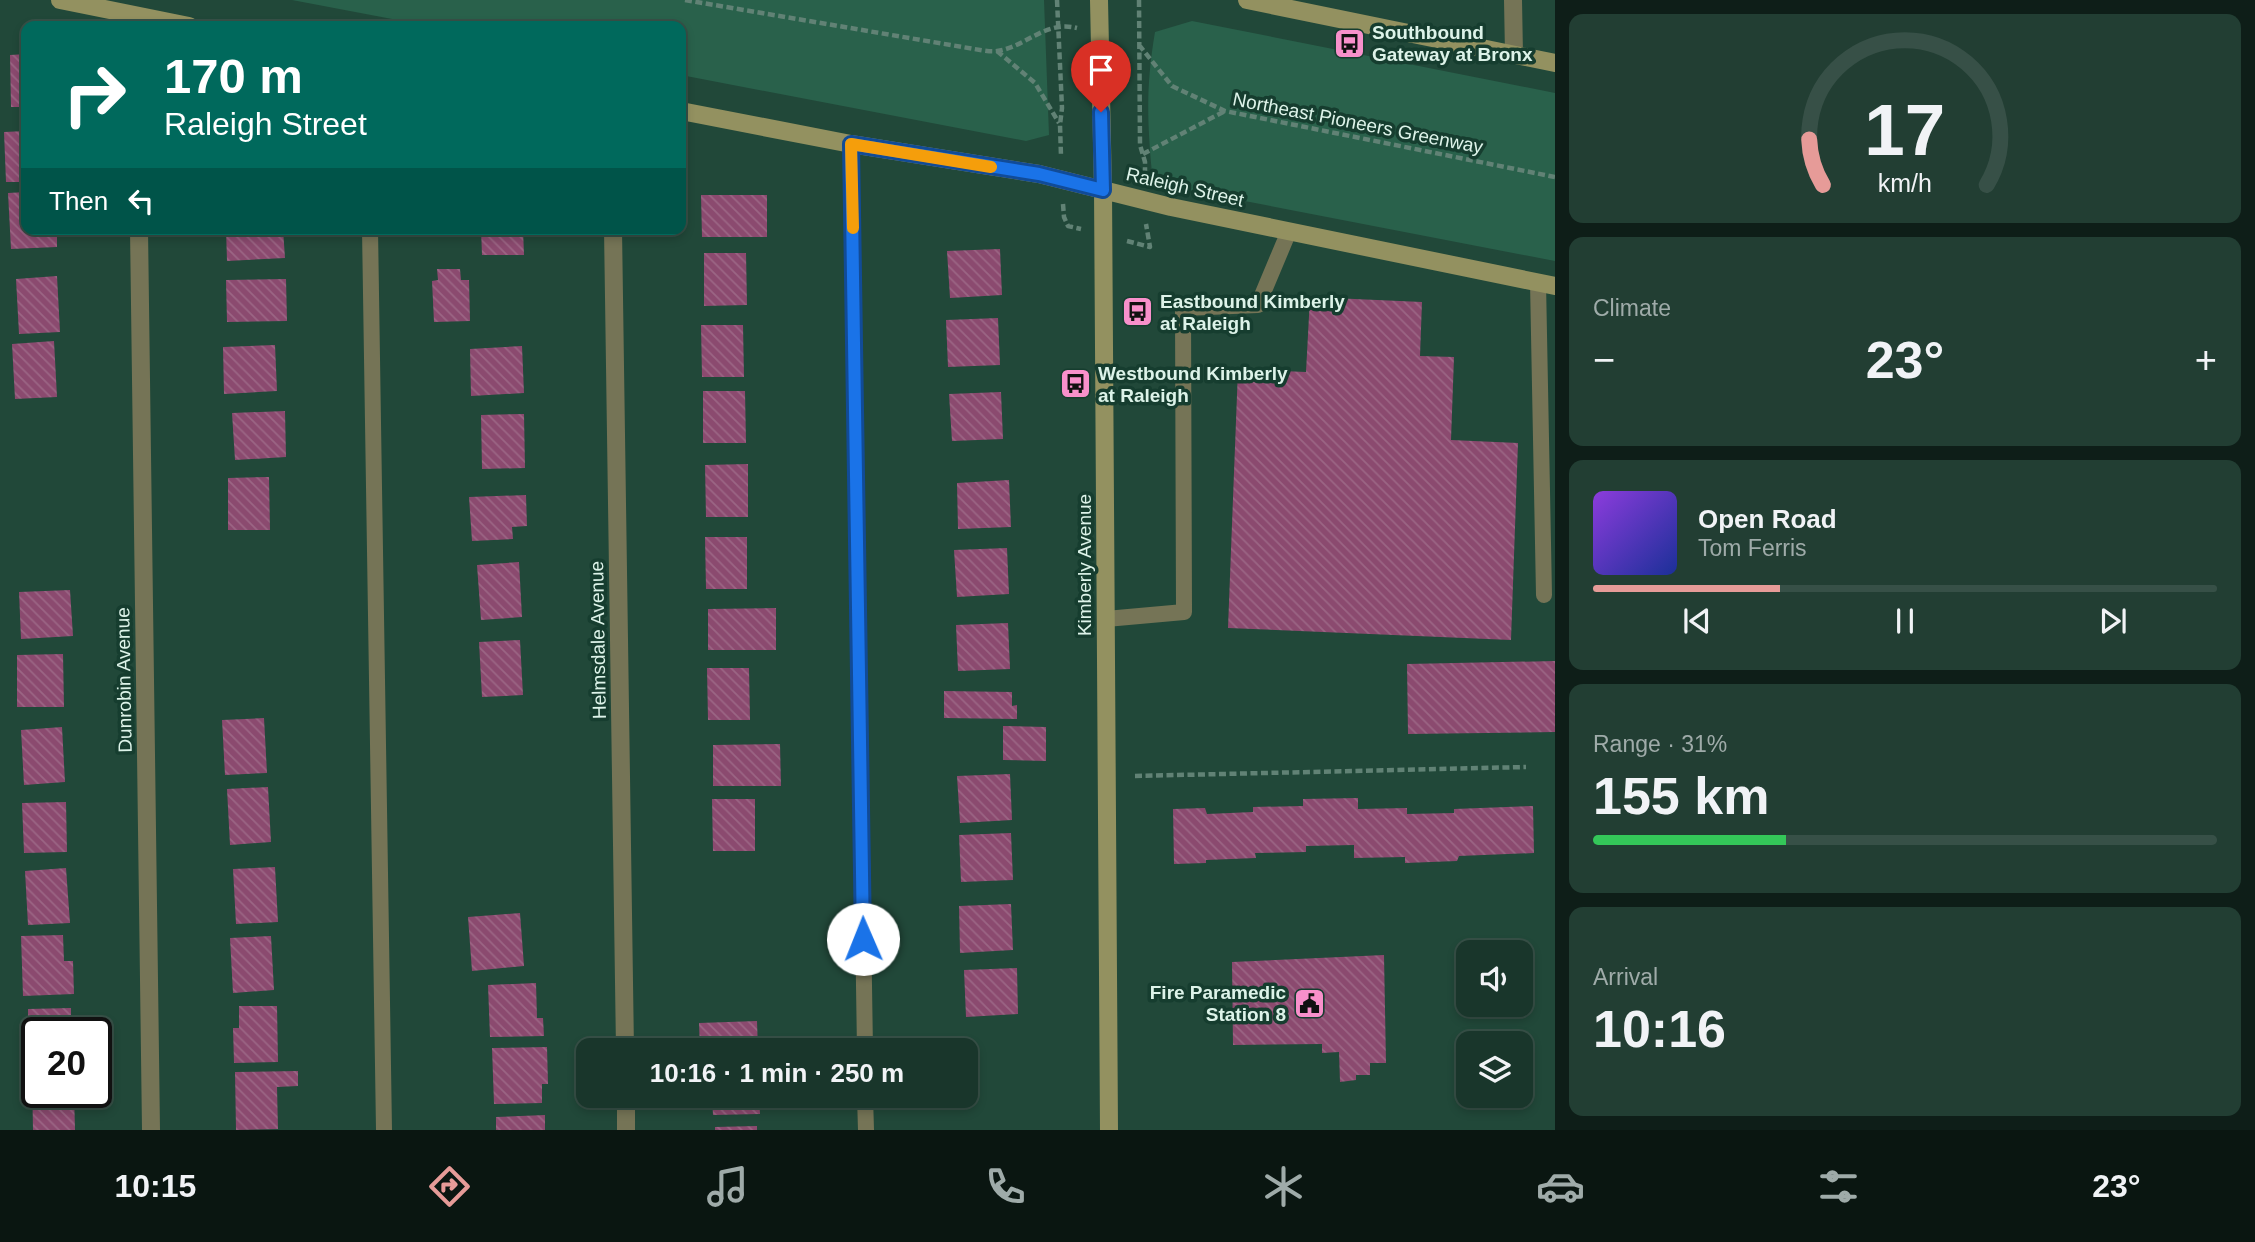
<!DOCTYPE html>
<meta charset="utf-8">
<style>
:root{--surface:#19362b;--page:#223e33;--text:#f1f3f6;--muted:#9faba9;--line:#375047;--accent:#e69b98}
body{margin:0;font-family:Helvetica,sans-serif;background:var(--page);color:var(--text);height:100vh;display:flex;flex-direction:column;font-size:26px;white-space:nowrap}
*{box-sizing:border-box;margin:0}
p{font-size:23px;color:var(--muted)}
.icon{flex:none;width:38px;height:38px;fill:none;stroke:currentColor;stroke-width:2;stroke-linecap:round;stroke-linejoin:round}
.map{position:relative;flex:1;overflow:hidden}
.sheet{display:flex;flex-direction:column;gap:14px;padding:14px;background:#0e1e18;width:700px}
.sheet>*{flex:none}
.hud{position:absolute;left:21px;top:21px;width:665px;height:214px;border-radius:14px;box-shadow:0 4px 10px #0003,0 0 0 2px var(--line);background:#00695c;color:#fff;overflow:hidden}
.tools{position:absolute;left:1456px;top:940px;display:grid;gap:14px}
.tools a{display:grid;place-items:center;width:77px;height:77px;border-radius:14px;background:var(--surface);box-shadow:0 4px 10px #0003,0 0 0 2px var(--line);font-size:35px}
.speed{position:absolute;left:21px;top:1017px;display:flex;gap:14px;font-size:35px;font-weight:700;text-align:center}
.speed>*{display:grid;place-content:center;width:91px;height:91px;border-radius:50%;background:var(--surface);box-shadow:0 4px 10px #0003,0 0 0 2px var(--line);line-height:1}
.speed .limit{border:4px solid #111;border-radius:10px;background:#fff;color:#111}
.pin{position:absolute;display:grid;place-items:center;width:60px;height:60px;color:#fff;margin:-72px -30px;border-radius:50% 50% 50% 0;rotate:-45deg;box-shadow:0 0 7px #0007}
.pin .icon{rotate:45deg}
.me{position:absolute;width:77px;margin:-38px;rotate:359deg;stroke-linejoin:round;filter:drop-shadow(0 0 5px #0008)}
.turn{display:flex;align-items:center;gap:24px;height:147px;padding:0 28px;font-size:32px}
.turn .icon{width:91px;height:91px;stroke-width:2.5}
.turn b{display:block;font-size:49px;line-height:60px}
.then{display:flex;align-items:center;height:66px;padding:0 28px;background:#0003;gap:14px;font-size:26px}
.big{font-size:52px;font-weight:700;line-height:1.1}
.sheet .tile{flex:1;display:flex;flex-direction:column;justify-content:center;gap:10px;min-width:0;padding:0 24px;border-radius:14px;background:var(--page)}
.sheet .dial{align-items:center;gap:0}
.dial svg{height:182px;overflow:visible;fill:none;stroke:var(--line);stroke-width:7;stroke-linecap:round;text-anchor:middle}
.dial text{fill:var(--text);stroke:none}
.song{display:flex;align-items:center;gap:21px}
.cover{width:84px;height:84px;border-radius:10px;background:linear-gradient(135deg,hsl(270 70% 55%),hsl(230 70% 35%))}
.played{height:7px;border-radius:4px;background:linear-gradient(90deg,var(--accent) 30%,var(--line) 30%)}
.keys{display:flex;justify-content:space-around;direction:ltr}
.heat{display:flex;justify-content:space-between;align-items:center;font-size:38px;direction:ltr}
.charge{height:10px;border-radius:5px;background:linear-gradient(90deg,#34c759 31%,var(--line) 0)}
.trip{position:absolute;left:576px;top:1038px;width:402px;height:70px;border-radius:14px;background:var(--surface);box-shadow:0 4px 10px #0003,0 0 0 2px var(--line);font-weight:700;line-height:70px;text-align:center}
.tabs{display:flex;height:112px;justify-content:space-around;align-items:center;background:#0a1611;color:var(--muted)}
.tabs .icon{width:49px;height:49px}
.tabs .on{color:var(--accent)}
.tabs b{font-size:32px;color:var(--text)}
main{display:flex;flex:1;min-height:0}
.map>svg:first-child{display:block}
.grass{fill:#29614b}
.building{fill:url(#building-back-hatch)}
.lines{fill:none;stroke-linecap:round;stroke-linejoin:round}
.path{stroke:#618275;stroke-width:4.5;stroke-dasharray:7 3.5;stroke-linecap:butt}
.lane{stroke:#757456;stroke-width:16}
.street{stroke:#757456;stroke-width:18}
.secondary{stroke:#939160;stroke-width:18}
.route-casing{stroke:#114b97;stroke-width:18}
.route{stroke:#1a73e8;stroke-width:12}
.slow{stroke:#f59e0b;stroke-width:12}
.labels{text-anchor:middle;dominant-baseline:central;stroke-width:7;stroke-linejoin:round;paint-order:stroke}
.poi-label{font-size:19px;font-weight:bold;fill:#ddf3e9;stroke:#163d2f;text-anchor:start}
.street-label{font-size:19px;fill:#ddf3e9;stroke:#163d2f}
</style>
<main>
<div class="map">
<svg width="1555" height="1130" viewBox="0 0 1555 1130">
<defs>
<pattern id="building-back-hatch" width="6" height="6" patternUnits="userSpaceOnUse" patternTransform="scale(1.75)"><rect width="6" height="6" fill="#8b4a6f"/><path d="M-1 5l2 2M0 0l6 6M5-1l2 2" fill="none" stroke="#9b6584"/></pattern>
</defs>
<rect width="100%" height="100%" fill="#214839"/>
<path class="grass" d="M292,0H1044L1049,135L1026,141L681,75V26H429Z
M1192,21L1555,93V261L1177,188L1152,173C1147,120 1146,85 1155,32Z"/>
<path class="building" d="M26,54V107H11L10,55Z
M26,131V182H6L4,132Z
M26,192V229H57V247L11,249L8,193Z
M701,195H767V237H702Z
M226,229H283L285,258L227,261Z
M481,229H523L524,255H482Z
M1000,249L1002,295L950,298L947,251Z
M704,253H746L747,305L704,306Z
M437,269H460L461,280H469L470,321L434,322L432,281L438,280Z
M57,276L60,332L19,334L16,279Z
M286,279L287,321L227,322L226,280Z
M1310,297L1422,302L1420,356L1454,357L1451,440L1518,443L1511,640L1228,628L1238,369L1306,372Z
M998,318L1000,365L948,367L946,320Z
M701,325H743L744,377H702Z
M54,341L57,397L15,399L12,344Z
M275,345L277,391L224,394L223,347Z
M522,346L524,393L471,396L470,349Z
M703,391H745L746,443H703Z
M1001,392L1003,439L952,441L949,394Z
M285,411L286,457L235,460L232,413Z
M524,414L525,468L482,469L481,415Z
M748,464V517H706L705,465Z
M269,477L270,530H228V478Z
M1009,480L1011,527L958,529L957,483Z
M526,495L527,526L512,527L513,539L472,541L469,497Z
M705,537H747V589H706Z
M1007,548L1009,594L957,597L954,550Z
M519,562L522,617L481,620L477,565Z
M70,590L73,636L21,639L19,592Z
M776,608V650H708V609Z
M1008,623L1010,669L958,671L956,625Z
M520,640L523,695L482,697L479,642Z
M63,654L64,707H17V655Z
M1555,661V732L1408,734L1407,664Z
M707,668H749L750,720H708Z
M944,691L1012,692V706L1017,705V719L944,718Z
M264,718L267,773L225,775L222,720Z
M1003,726L1046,727V761L1003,760Z
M62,727L65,782L24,785L21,730Z
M780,744L781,786H713V745Z
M1010,774L1012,820L960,823L957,776Z
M268,787L271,842L230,845L227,789Z
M1358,798V809L1407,808V814L1454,813V809L1533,806L1534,853L1459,856L1457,861L1405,863V857L1354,858V845L1306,846V852L1255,853L1256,858L1206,860V863L1174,864L1173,809L1205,808L1207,814L1253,812V807L1303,806V799Z
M712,799H755V851H713Z
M66,802L67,852L24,853L22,803Z
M1011,833L1013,880L961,882L959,835Z
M275,867L278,922L236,924L233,869Z
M66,868L70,923L28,925L25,871Z
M1011,904L1013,950L960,953L959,906Z
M520,913L524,966L472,971L468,917Z
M63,935L64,961H73L74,994L23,996L21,936Z
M271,936L274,990L233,993L230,938Z
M1384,955L1386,1063H1370V1075H1356V1080L1340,1082L1339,1052L1322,1053V1044L1233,1045L1232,962Z
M1017,968L1018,1014L966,1017L964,970Z
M536,983L537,1018H543L544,1036L490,1037L488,985Z
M239,1006H277L278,1062L234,1063L233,1028H239Z
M71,1008V1032H37V1061H29L28,1009Z
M757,1021L758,1050H700L699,1023Z
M547,1047L548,1084H542V1103L494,1104L492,1048Z
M298,1071V1086L277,1087L278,1129L236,1130L235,1072Z
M37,1075V1092H74L75,1130H33L32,1076Z
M712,1096H759L760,1114L713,1115Z
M545,1115V1130H496V1117Z
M757,1126V1130H715V1127Z"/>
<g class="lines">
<path class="path" d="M685,0L974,49C981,50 990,52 997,51C1026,47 1045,20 1077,28
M1057,0L1062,108L1060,125L1061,156
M1139,0L1140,145L1145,162V177
M1139,45L1172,86L1225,111L1555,177
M997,51L1035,83L1059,123
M1143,154L1225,111
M1063,204L1064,217L1068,226L1081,229
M1127,241L1150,247L1146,224
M1135,776L1526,767"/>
<path class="lane" d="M851,144L865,1050
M370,229L384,1130
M1538,282L1544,595
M1106,619L1184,612L1183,308L1258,305L1289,231
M865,1096L866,1130"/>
<path class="street" d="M1513,0L1514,54
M139,229L151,1130
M613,229L625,1050
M626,1096V1130"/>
<path class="secondary" d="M60,0L189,26
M1099,0L1103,190L1109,1130
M1247,0L1555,63
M681,111L851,144L1039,174L1171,207L1555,286"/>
</g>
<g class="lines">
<defs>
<path id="route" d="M863,939L851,144L1039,174L1103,190L1101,112"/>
</defs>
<use href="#route" class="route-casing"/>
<use href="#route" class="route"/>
<path class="slow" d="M853,228L851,144L991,167"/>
</g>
<defs>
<symbol id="bus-square" viewBox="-11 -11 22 22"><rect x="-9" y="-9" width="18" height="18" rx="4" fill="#f890cb" stroke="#163d2f"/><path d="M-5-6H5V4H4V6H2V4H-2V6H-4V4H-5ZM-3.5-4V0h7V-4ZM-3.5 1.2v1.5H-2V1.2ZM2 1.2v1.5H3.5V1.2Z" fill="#111"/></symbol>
<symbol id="civic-square" viewBox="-11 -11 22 22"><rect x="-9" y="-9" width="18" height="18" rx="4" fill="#f890cb" stroke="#163d2f"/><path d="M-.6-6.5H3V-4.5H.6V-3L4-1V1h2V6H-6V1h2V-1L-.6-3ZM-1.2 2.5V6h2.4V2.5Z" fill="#111"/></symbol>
</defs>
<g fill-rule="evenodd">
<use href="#bus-square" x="1332" y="26" width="35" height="35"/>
<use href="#bus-square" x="1120" y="294" width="35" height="35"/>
<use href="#bus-square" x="1058" y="366" width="35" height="35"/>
<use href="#civic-square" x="1292" y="986" width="35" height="35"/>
</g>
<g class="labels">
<g class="poi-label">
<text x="1372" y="32">Southbound<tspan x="1372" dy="22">Gateway at Bronx</tspan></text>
<text x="1160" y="301">Eastbound Kimberly<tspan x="1160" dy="22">at Raleigh</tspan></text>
<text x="1098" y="373">Westbound Kimberly<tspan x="1098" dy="22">at Raleigh</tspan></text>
<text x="1286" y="992" text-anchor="end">Fire Paramedic<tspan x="1286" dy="22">Station 8</tspan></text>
</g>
<g class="street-label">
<text transform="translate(1358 123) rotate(11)">Northeast Pioneers Greenway</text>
<text transform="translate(1185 187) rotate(13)">Raleigh Street</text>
<text transform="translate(1084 565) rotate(-90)">Kimberly Avenue</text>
<text transform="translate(598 640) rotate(-91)">Helmsdale Avenue</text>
<text transform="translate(124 680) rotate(-91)">Dunrobin Avenue</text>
</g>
</g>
</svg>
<div class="tools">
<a><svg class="icon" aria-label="sound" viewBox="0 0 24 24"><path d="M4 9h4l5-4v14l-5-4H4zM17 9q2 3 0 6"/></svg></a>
<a><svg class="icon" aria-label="layers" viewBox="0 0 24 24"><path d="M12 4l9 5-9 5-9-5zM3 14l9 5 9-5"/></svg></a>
</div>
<div class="speed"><div class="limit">20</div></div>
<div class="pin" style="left:1101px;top:112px;background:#d93025"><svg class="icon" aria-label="arrive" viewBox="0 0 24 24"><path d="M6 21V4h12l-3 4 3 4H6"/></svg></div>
<svg class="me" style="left:863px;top:939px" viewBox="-20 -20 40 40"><circle r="19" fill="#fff"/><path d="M0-13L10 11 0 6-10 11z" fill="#1a73e8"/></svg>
<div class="trip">10:16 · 1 min · 250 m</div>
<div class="hud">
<div class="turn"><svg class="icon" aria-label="right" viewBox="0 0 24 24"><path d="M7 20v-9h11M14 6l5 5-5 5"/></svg><div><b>170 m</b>Raleigh Street</div></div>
<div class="then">Then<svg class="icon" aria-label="left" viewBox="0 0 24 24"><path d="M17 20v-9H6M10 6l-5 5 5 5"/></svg></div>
</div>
</div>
<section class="sheet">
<div class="tile dial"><svg viewBox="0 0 100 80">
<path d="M14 69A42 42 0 1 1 86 69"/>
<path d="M14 69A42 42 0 0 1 8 49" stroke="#e69b98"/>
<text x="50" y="56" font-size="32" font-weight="700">17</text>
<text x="50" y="72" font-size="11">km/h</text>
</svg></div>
<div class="tile"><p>Climate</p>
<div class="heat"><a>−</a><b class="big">23°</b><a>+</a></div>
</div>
<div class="tile">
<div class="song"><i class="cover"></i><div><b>Open Road</b><p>Tom Ferris</p></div></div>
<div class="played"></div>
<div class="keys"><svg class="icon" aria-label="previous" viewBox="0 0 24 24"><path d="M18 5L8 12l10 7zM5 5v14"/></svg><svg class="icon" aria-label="pause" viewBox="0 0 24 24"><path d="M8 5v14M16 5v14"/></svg><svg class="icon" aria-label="next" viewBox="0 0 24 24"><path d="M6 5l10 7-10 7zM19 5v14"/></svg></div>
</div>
<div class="tile"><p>Range · 31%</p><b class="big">155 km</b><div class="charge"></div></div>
<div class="tile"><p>Arrival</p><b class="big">10:16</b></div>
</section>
</main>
<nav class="tabs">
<b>10:15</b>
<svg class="icon on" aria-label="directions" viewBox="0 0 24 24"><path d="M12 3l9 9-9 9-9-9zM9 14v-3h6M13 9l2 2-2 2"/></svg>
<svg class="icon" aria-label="music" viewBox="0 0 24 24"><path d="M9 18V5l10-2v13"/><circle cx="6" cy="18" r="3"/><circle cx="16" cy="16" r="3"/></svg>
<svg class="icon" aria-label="phone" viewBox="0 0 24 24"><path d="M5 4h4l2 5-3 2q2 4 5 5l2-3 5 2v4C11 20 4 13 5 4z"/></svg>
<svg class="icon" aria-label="climate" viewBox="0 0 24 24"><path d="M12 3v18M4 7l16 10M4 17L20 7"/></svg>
<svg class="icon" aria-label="car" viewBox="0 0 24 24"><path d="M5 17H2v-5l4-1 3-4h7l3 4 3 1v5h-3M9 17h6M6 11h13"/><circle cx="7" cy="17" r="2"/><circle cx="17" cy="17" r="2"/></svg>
<svg class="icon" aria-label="filters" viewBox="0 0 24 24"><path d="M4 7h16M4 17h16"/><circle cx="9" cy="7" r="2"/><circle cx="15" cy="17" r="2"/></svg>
<b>23°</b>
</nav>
